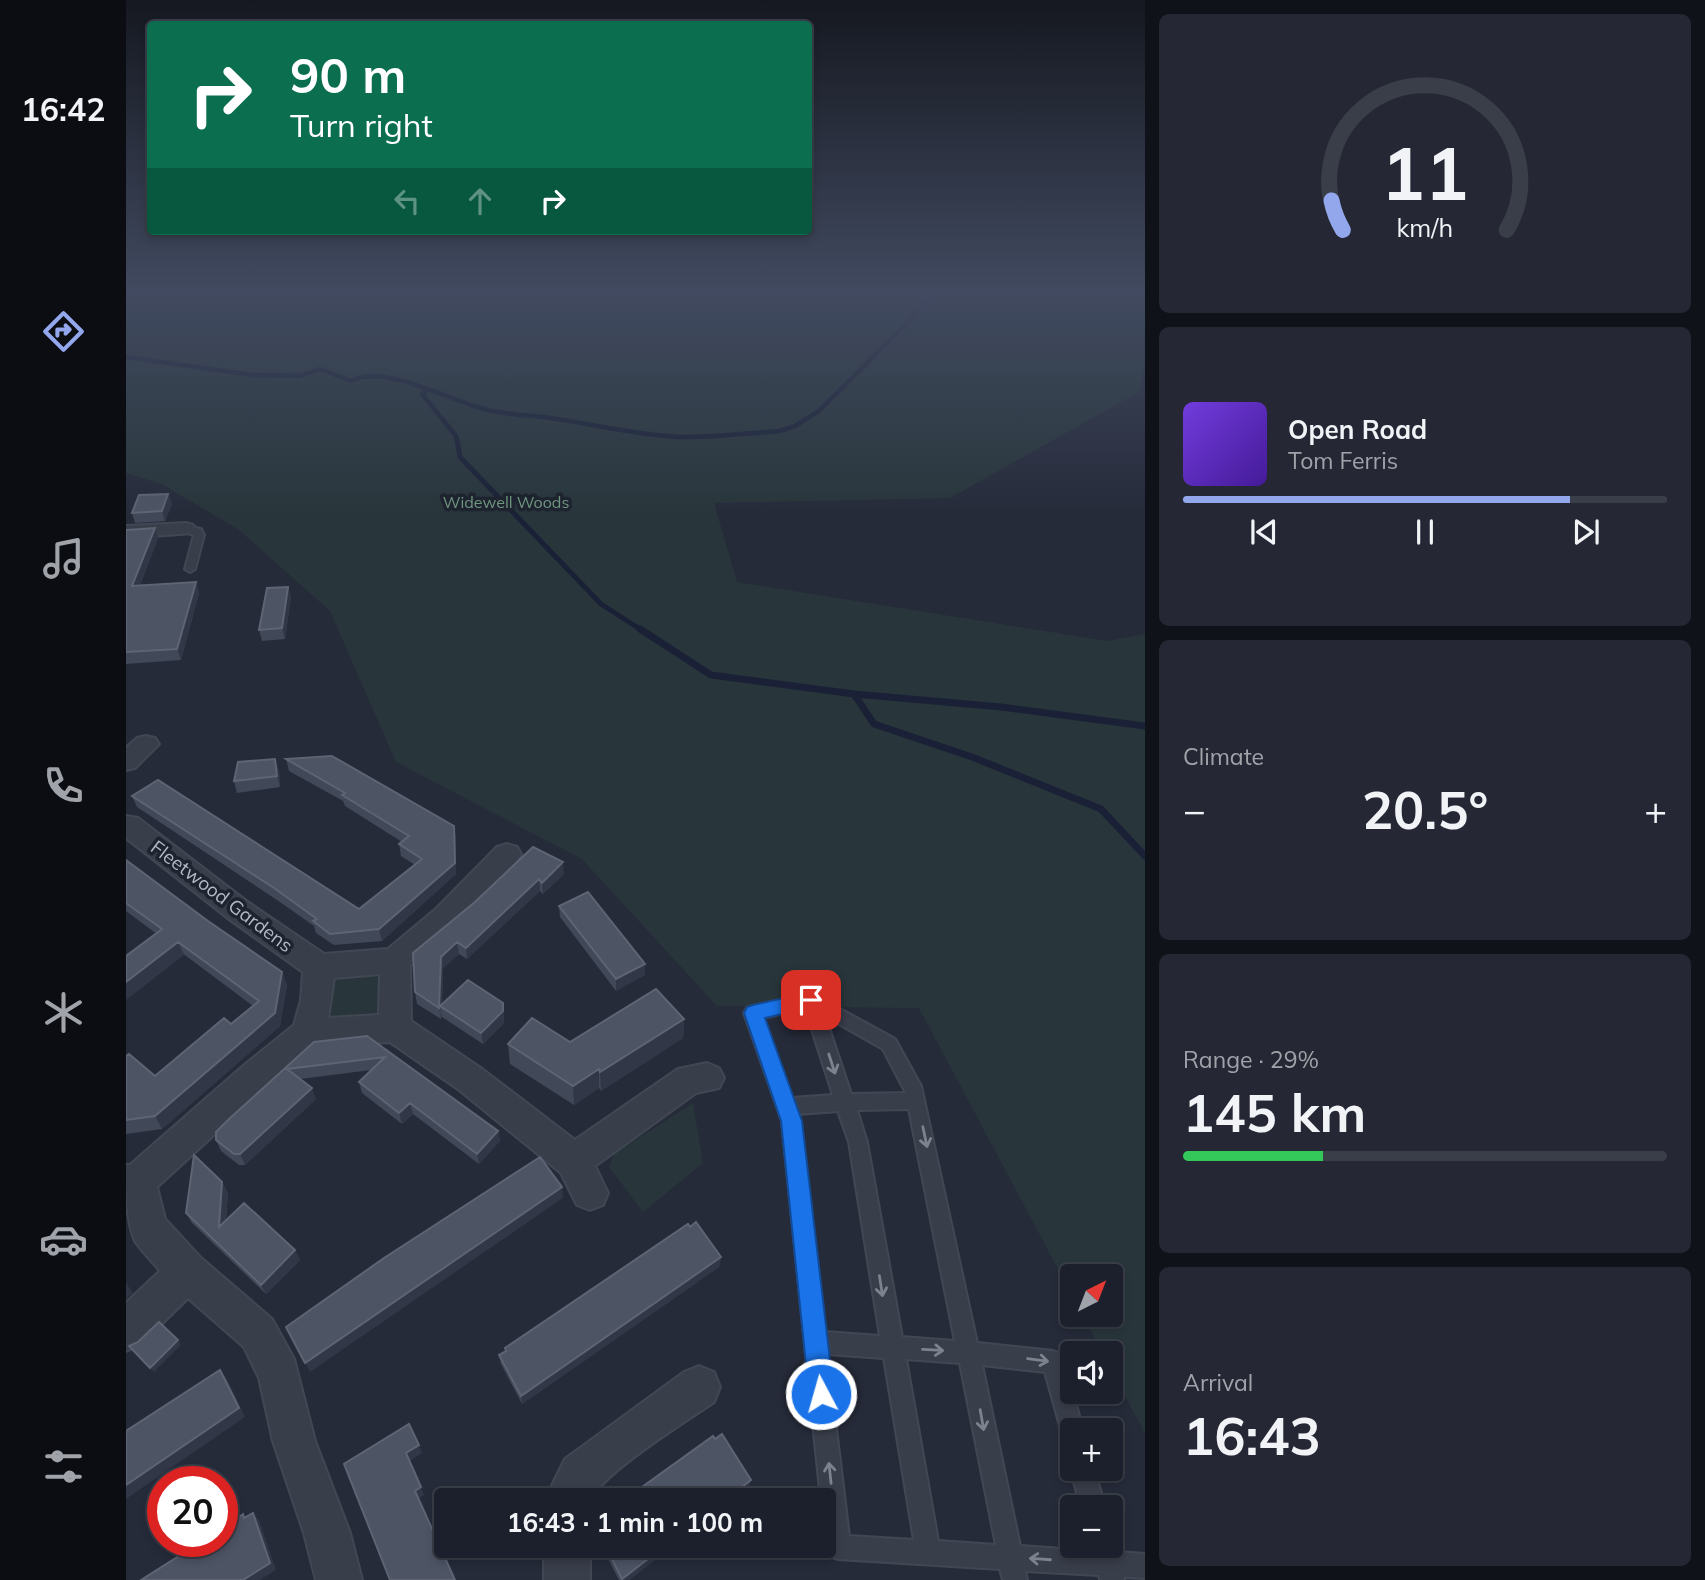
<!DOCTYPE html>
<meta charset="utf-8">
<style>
:root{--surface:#1c202c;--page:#252834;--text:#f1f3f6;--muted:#a0a3a9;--line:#3a3e48;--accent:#93a7ed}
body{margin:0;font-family:Mulish,sans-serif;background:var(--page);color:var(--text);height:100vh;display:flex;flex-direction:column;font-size:26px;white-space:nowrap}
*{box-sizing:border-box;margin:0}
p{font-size:23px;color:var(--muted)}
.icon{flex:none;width:38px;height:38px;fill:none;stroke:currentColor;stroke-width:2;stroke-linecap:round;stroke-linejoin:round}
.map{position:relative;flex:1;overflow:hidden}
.drawer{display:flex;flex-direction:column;gap:14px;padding:14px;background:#0f1218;width:560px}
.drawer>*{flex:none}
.guide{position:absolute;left:21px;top:21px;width:665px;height:214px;border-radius:7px;box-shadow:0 4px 10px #0003,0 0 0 2px var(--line);background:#0b6e4f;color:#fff;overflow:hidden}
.needle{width:46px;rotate:42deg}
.buttons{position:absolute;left:934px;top:1264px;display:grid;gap:14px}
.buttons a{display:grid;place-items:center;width:63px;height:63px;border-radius:7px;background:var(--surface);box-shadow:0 4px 10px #0003,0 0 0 2px var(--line);font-size:35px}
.speed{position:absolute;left:21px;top:1466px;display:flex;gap:14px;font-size:35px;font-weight:700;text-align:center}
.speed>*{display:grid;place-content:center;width:91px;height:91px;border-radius:50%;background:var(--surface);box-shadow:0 4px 10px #0003,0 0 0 2px var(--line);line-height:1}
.speed .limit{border:10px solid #d22;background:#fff;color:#111}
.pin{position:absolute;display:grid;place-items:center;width:60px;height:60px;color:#fff;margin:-30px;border-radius:14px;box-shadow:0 4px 10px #0006}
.me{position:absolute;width:77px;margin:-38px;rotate:354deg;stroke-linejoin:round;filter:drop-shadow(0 0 5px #0008)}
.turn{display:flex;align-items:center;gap:24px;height:147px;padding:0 28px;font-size:32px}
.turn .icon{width:91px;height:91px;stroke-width:2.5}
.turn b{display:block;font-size:49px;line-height:60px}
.lanes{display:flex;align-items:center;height:66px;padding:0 28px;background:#0003;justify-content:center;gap:35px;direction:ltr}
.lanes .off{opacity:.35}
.big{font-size:52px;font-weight:700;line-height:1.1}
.drawer .tile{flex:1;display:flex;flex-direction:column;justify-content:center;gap:10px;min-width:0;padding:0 24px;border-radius:10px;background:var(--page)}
.drawer .dial{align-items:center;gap:0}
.dial svg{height:182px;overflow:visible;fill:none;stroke:var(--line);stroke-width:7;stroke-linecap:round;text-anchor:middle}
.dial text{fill:var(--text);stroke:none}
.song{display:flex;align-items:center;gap:21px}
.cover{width:84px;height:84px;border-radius:10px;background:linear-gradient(135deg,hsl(260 70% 55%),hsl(260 70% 35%))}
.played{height:7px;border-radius:4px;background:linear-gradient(90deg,var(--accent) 80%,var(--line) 80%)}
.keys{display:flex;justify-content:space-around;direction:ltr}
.heat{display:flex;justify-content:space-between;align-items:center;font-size:38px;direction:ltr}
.charge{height:10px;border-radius:5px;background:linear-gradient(90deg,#34c759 29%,var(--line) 0)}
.trip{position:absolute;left:308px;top:1488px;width:402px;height:70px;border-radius:7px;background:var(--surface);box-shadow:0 4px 10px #0003,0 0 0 2px var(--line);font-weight:700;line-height:70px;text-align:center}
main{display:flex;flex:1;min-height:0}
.tab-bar{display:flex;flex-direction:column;width:126px;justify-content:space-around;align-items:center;background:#0b0d12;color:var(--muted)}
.tab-bar .icon{width:49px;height:49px}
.tab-bar .on{color:var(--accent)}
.tab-bar b{font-size:32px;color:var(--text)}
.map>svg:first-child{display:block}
.green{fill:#28363b}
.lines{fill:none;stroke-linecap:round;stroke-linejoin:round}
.stream-far2{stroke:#1a2137;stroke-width:4.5}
.stream-far1{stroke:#1a2137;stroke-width:5}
.stream{stroke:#1a2137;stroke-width:7}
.lane-casing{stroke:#424754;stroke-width:4}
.street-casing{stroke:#424754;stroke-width:4}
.lane{fill:#393e4b;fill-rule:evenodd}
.street{fill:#393e4b;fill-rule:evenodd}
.wall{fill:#414858}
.shaded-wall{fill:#313747}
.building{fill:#4d5464;stroke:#5e6473;stroke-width:2}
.oneway{stroke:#7d828f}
.route{fill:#1a73e8;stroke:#114b97;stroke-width:2}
.labels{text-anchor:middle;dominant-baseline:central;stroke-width:7;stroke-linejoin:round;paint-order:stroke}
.far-park-label{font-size:16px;fill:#6e957d;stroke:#1e2330}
.street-label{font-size:19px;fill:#b5b9c6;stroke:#1e2330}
</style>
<main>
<nav class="tab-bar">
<b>16:42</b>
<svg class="icon on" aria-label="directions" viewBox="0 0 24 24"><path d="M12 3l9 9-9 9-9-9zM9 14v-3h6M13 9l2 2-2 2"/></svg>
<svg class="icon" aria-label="music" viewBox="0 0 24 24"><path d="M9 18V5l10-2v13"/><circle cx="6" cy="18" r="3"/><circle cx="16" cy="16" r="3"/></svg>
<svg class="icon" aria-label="phone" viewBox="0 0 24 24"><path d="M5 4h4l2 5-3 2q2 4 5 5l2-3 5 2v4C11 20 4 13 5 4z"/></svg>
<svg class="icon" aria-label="climate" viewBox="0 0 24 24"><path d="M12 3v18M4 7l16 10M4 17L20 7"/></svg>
<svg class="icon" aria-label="car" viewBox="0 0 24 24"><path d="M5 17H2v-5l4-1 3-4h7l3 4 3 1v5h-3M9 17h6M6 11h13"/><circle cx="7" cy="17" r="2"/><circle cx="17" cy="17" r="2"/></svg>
<svg class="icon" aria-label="filters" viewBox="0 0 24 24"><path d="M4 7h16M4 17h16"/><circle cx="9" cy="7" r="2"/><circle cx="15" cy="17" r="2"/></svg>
</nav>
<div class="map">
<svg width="1019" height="1580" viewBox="0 0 1019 1580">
<rect width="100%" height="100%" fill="#262b3a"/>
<path class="green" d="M0,292H1019V360L1013,392L824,498L588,503L611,582L981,641L1019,634V1433L985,1370V1353H976L956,1314H985V1276H947V1297L793,1008L591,1006L456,859L270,762L204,611L113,530L36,484L0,473Z
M254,969L255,1018L204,1026L206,975Z
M567,1103L577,1163L517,1212L483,1167L488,1154Z"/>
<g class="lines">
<path class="stream-far2" d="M0,357L126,375L174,376L194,369L225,381C257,363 325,401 358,409C384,416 411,415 437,420C475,426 513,435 553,437C586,438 621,433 654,431L669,426L693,411L812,292
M301,390L296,394L330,436L331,441"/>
<path class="stream-far1" d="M331,440L334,457L475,604L517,631"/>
<path class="stream" d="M514,629L585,675L728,694L875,707L1019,726
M728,694L748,724L846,757L975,809L1019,856"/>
<defs>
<path id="lane" d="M60,526L75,529L78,535L69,569L64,572L59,569L68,535L56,531V527Z
M685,993L769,1039L795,1086L851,1343L927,1351L935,1354L938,1362L957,1430H947V1444L939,1441L936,1433L919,1372L856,1365L894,1546L967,1551L966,1545H985V1536L992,1552L1019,1554V1578L998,1577V1580H974L973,1575L899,1571L901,1580H877L874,1569L712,1559L703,1556L698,1532V1500H695L656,1121L618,1013L621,1008L627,1006ZM679,1008L707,1095L666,1098L637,1018ZM699,1016L757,1049L780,1093L725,1094ZM783,1109L829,1341L776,1337L741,1142L731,1110ZM712,1111L723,1142L754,1336L699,1332L672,1114ZM701,1354L758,1358L788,1540L723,1536ZM780,1359L834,1363L870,1545L812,1541Z
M947,1462V1468H968L979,1507H955L944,1468Z"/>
<path id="street" d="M60,523L67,525L70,529L67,533L0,538V526Z
M20,736L29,738L33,744L9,768L0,770V748L11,738Z
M0,816L12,818L123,903L198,954L262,949L311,908L371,847L381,844L391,847L395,854L391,861L331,924L284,966L285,1021L356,1069L449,1140L552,1069L581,1063L593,1068L598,1078L593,1088L570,1093L469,1166L482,1193L477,1205L464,1210L451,1205L435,1173L332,1089L264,1042L189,1046L140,1087L31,1187L39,1219L75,1258L146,1319L168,1359L189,1441L224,1533L236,1580H190L178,1533L147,1441L133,1378L118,1347L62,1298L14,1345L0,1351V1303L34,1271C26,1261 16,1252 9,1241C0,1220 0,1189 0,1165H4L116,1067L168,1025L175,1000L177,972L103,919L0,838ZM254,974L253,1015L202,1018L208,978Z
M573,1366L588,1372L594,1387L588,1402C559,1422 478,1472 464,1500H419L439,1459L558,1372Z
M418,1545H464V1580H418Z"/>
</defs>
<use href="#lane" class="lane-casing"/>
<use href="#street" class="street-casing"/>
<use href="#lane" class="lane"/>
<use href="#street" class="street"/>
</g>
<path class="wall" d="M42,494L46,504L39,521L9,523L6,513Z
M29,528L32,538L14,585L70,582L73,593L55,660L0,664V530Z
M162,587L165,597L159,639L136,641L133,630Z
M160,759L328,826L330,838V874L256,941L208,945L190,933L188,926L151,900L11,807L6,796L233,909L289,865L275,856L273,844L276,842L219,806L217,801L163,771Z
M153,770L154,787L111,793L108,781Z
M407,847L438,874L417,894L414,891L341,959L333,954L317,968L316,1005L377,1003L378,1023L357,1044L316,1017V1014L315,1019L291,1004L289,992L349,902Z
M0,860L82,921L156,972L161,985L154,1026L36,1129L0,1134V1056L29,1076L105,1024L127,1006L0,911Z
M433,906L519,975L490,991L434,917Z
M558,1019L557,1038L475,1091L473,1088L448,1105L384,1064L382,1044L444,1042Z
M241,1036L372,1131L374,1141L353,1164L287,1114L276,1124L236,1093L233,1082L245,1070L174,1079L190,1099L119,1165H113L95,1151L90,1140L188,1042Z
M96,1182L102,1193L100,1220L169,1250L174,1260L140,1294L66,1223L60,1213Z
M564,1227L595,1257L593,1267L396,1404L375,1364L373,1355Z
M475,1545H548L503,1580H493Z"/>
<path class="shaded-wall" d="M42,494L46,504L39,521L36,511Z
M29,528L32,538L10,597L6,586Z
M70,582L73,593L55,660L51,649Z
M162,587L165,597L159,639L156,628Z
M149,759L153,770L154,787L151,776Z
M328,826L330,838V874L256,941L253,929Z
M437,862L438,874L417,894L416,883Z
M413,879L414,891L341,959L340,948Z
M52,942L58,955L0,1000V982Z
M331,942L333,954L317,968L316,1007L314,1006L315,1019L313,1008L315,957Z
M519,964V975L490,991V979Z
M156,972L161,985L154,1026L36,1129L29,1116L149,1013Z
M377,1003L378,1023L357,1044L355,1033Z
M558,1019L557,1038L475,1091L474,1072Z
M473,1069V1088L448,1105L447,1086Z
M186,1088L190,1099L119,1165L114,1154Z
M284,1103L287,1114L276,1124L273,1113Z
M372,1131L374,1141L353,1164L351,1154Z
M96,1182L102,1193L98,1237L93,1227Z
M436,1187L437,1198L184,1372L179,1363Z
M169,1250L174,1260L140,1294L135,1285Z
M595,1257L593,1267L396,1404L395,1396Z
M0,1283L7,1293L0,1299Z
M52,1340L55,1345L28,1372L24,1368Z
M94,1370L101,1379L119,1417L0,1499V1485Z
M293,1445L296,1453L284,1461L280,1453Z
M625,1480L623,1488L608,1500H599Z
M295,1487L298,1495L293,1498L289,1491Z
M127,1513L133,1520L150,1570L134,1580H117Z
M540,1545H548L503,1580H496V1579Z"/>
<path class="building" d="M42,494L36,511L6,513L13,495Z
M29,528L6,586L70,582L51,649L0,652V530Z
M162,587L156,628L133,630L141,588Z
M206,756L328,826L329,863L253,929L204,934L187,921L191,919L148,888L6,796L32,780L233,909L296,859L273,844L283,836L216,795L219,793L160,759Z
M149,759L151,776L108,781L112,762Z
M407,847L437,862L416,883L413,879L340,948L331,942L315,957L313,1008L289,992L287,953L349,902Z
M0,860L82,921L156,972L149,1013L29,1116L0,1120V1056L3,1054L29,1076L98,1018L105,1024L133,1001L52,942L0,982V956L36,929L0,903Z
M462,892L519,964L490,979L433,906Z
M342,980L377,1003V1011L355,1033L314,1006Z
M530,989L558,1019L474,1072L473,1069L447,1086L382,1044L406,1018L444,1042Z
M241,1036L372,1131L351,1154L284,1103L273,1113L233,1082L259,1057L161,1069L186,1088L114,1154H108L90,1140V1132L102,1120L188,1042Z
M68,1155L96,1182L93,1227L118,1203L169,1250L135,1285L60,1213Z
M414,1157L436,1187L179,1363L160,1327L258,1258Z
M570,1222L595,1257L395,1396L373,1355L380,1351L379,1348L562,1224L564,1227Z
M33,1322L52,1340L24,1368L3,1346L12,1342Z
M94,1370L113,1408L0,1485V1431Z
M283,1424L293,1445L280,1453L295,1487L289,1491L329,1580H264L218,1464Z
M596,1434L625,1480L599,1500H498L587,1436L589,1439Z
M127,1513L144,1563L117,1580H15L75,1542H96V1528L117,1514L118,1518Z
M479,1545H540L496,1579Z"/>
<defs><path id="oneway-shaft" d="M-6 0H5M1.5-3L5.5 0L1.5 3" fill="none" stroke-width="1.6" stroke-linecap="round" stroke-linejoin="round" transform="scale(1.75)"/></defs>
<g class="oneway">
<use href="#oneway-shaft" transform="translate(706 1064) rotate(72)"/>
<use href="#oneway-shaft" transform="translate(799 1137) rotate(78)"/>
<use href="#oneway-shaft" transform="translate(755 1286) rotate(81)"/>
<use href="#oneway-shaft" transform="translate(807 1350) rotate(3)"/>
<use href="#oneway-shaft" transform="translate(912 1360) rotate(7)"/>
<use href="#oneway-shaft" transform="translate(856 1420) rotate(80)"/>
<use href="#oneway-shaft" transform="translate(704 1473) rotate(-96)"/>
<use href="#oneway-shaft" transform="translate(914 1559) rotate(-176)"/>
</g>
<linearGradient id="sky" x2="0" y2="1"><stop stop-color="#151820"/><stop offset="0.57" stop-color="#414a60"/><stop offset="1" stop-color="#414a60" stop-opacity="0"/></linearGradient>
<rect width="1019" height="514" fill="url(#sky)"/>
<path class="route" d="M685,992L691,995L694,1000L691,1006L639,1018L676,1121L708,1394L704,1402L695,1406L686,1402L683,1394L655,1121L618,1013L621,1007L627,1005Z"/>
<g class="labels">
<g class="far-park-label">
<text x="380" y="502">Widewell Woods</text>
</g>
<g class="street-label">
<text transform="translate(96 896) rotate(37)">Fleetwood Gardens</text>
</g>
</g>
</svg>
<div class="buttons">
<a><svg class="needle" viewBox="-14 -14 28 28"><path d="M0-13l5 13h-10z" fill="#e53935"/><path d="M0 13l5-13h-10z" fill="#a0a3a9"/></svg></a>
<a><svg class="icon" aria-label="sound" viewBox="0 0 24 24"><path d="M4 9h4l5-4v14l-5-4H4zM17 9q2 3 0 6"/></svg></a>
<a>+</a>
<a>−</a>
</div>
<div class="speed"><div class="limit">20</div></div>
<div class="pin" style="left:685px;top:1000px;background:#d93025"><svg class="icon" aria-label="arrive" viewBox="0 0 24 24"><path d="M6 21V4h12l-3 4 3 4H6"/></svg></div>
<svg class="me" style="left:695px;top:1394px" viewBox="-20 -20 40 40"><circle r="17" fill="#1a73e8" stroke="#fff" stroke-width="3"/><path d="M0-11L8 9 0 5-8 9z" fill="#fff"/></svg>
<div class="trip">16:43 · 1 min · 100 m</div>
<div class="guide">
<div class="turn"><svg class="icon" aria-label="right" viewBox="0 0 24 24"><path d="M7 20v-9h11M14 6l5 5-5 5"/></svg><div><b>90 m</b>Turn right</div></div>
<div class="lanes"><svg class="icon off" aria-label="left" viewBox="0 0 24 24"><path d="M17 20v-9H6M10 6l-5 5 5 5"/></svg><svg class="icon off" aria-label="ahead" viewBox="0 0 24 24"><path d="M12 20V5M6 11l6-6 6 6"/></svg><svg class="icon" aria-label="right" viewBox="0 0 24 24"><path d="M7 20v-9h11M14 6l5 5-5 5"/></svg></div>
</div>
</div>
<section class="drawer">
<div class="tile dial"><svg viewBox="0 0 100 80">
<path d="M14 69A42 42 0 1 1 86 69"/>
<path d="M14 69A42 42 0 0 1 9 56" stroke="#93a7ed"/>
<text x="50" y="56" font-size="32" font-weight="700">11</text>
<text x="50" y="72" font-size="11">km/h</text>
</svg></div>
<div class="tile">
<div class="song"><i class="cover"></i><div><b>Open Road</b><p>Tom Ferris</p></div></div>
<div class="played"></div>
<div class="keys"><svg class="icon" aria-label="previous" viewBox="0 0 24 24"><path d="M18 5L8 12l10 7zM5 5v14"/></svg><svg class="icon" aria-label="pause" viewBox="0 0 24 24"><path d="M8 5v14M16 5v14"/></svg><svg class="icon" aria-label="next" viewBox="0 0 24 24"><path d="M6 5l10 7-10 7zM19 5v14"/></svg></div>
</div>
<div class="tile"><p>Climate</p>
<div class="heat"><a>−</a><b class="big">20.5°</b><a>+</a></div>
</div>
<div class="tile"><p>Range · 29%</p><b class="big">145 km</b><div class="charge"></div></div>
<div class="tile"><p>Arrival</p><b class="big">16:43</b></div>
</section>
</main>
